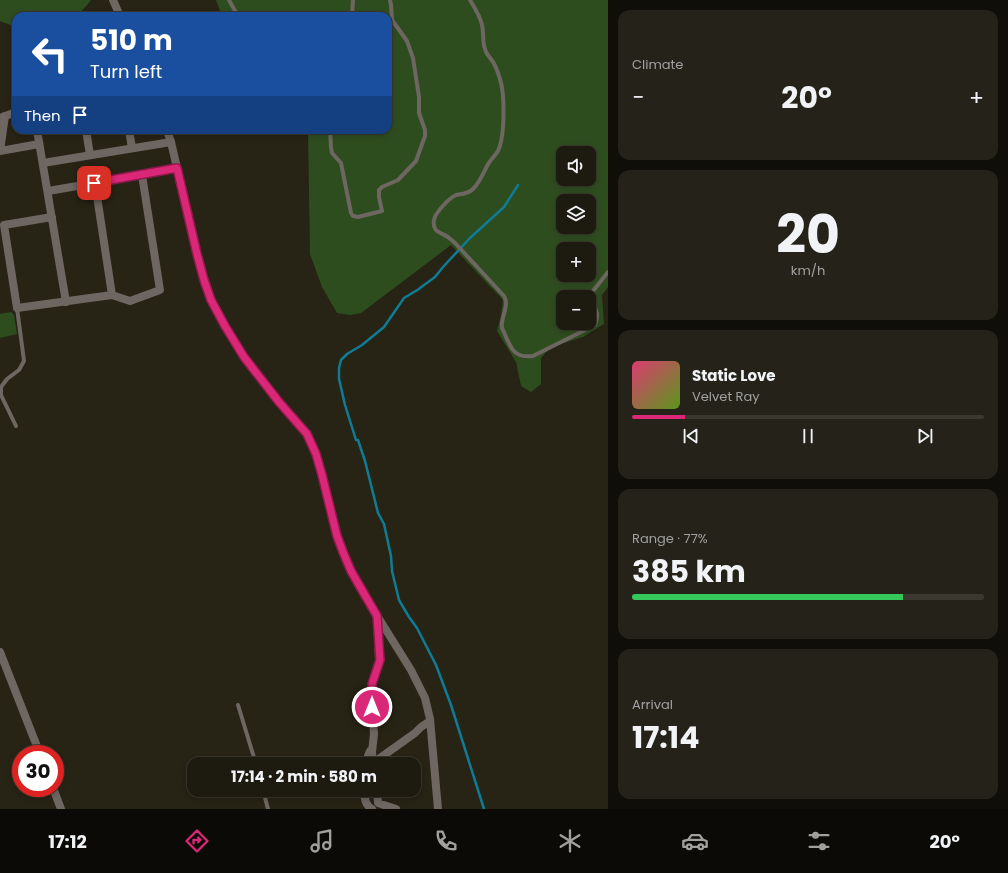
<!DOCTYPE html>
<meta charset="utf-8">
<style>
:root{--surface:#1d1a10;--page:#252319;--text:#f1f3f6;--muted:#a0a19f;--line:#3b3830;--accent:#db2777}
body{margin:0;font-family:Poppins,sans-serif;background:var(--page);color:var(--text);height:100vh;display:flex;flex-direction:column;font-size:15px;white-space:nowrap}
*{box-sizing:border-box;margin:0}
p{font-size:13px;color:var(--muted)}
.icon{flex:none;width:22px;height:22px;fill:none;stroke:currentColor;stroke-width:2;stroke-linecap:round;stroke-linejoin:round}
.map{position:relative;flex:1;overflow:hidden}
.drawer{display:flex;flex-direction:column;gap:10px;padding:10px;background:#100e09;width:400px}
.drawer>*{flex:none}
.top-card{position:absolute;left:12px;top:12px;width:380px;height:122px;border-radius:12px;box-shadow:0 2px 6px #0003,0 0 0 1px var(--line);background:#1a4fa0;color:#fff;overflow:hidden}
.buttons{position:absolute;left:556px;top:146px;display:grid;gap:8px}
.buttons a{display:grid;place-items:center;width:40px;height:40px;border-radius:8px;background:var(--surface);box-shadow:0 2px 6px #0003,0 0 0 1px var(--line);font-size:20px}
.speed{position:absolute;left:12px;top:745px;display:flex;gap:8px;font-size:20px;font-weight:700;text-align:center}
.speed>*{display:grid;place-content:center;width:52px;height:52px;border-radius:50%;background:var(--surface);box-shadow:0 2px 6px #0003,0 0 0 1px var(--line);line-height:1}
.speed .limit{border:6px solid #d22;background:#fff;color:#111}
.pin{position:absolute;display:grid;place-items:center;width:34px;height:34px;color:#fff;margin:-17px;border-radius:8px;box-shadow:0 2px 6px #0006}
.me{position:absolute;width:44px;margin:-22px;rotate:0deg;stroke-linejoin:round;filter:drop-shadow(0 0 3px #0008)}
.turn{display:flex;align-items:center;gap:14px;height:84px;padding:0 12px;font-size:18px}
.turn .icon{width:52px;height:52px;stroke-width:2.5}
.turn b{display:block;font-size:28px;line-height:34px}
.then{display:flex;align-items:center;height:38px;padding:0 12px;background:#0003;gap:8px;font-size:15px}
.big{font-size:30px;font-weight:700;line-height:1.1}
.drawer .tile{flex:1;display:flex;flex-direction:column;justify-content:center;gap:6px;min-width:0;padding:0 14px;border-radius:12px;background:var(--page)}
.drawer .dial{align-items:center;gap:0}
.dial b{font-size:52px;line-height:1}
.song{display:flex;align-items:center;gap:12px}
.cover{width:48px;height:48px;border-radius:6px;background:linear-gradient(135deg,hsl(340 70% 55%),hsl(90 70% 35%))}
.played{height:4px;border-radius:2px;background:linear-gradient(90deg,var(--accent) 15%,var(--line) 15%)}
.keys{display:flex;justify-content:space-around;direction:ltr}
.heat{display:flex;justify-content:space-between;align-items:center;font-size:22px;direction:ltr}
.charge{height:6px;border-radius:3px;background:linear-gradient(90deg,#34c759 77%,var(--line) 0)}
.trip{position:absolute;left:187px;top:757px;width:234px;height:40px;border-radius:12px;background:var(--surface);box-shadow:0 2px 6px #0003,0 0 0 1px var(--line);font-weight:700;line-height:40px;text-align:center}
.dock{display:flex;height:64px;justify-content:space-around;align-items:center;background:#0c0a06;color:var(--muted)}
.dock .icon{width:28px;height:28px}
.dock .current{color:var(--accent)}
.dock b{font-size:18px;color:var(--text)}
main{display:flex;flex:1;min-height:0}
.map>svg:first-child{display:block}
.green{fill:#2e4d1f;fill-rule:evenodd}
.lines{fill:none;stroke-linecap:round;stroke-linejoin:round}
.stream{stroke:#0e7c97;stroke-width:2.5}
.service{stroke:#6d6661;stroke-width:4}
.minor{stroke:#6d6661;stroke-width:8}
.tertiary{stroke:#6d6661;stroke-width:8}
.route-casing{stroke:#8e194d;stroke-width:10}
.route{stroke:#db2777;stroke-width:7}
</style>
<main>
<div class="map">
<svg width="608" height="809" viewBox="0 0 608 809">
<rect width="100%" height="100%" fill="#272315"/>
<path class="green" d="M0,0H91L88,4L77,16H16V27L0,21Z
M216,0H608V287L602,295L604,324L583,337L551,347L541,358V384L531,392L521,386L516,362L497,331L501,315L503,300L451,245L361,313L350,315L337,313L322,287L310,254L308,130H388V16H222ZM563,153H589V179H563ZM563,201H589V227H563ZM563,249H589V275H563ZM563,297H589V323H563Z
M11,312L14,315L17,334L0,338V314Z"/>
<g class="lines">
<path class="stream" d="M484,809L451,705L436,665L417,628L409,617L399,600L392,571L391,556L384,524L378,513L365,461L358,440H356L345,405L339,379V368L341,360L347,354L362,345L384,327L404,298L419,289L420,288L435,277L443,267L470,238L504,207L518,185"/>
<path class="service" d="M229,0L238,16
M470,0C475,8 480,16 482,25C484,33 482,41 485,49C486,54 490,57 493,62C496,66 498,73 500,79C505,95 505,136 498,151C495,156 490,160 487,166C483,174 479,183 473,189C468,194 462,194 456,195C449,198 435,213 434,220C432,232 440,232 448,237C450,239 453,241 455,243L504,296C510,306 500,318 502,328C510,344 511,359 533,356L595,325C600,310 595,311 591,298L593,291L608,272
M352,16L353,0
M330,130L331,147L332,153L341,163L351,213L353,216L358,217L382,211L379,197V190L382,187L398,180L416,161L425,136V130L419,113V97L413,58L407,41L392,20L391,5L390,0
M16,426L1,395V387L7,379L19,370L24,361L17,308
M238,705L256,764
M263,790L268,809"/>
<path class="minor" d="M5,116L0,151L39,144
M37,130L66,302
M86,130L90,155
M129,130L132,148
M43,163L171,142
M95,183L112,295
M48,191L142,175L177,168
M52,217L4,225L17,308L112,295L130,301L160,290L142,175
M0,652L40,754
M373,763L415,733L421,727L430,721
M367,764L368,756L370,751
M373,764L372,752L374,734L372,707V684L379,660L377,616
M53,788L61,809
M365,790C364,797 365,805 372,809
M377,790L378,803L396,809"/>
<path class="tertiary" d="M113,0L120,16
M0,118L16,112
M167,130L171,142L197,254L204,280L211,300L225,326L244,357L279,402L307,434L316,454L322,475L337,535L351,571L358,585L411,670L425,698L430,719L438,809"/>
</g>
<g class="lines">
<defs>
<path id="route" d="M94,183L177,168L197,254L204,280L211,300L225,326L244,357L279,402L307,434L316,454L322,475L337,536L343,552L351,571L377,616L380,660L372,684V707"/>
</defs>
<use href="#route" class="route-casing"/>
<use href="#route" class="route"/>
</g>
</svg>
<div class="buttons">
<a><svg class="icon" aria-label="sound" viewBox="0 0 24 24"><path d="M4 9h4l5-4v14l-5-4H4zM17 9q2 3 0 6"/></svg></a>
<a><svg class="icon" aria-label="layers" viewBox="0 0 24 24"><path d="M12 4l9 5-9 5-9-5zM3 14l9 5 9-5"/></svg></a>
<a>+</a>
<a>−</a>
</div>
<div class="speed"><div class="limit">30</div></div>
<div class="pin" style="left:94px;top:183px;background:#d93025"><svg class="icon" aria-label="arrive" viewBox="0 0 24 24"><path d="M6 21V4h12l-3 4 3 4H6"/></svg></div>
<svg class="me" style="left:372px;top:707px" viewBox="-20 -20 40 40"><circle r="17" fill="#db2777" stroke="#fff" stroke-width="3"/><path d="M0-11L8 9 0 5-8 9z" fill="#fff"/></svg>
<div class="trip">17:14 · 2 min · 580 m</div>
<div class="top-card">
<div class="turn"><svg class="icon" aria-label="left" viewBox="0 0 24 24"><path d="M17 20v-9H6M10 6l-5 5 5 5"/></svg><div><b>510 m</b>Turn left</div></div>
<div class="then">Then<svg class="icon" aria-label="arrive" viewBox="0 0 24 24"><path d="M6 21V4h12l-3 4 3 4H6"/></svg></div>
</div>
</div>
<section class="drawer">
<div class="tile"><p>Climate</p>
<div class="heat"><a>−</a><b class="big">20°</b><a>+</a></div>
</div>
<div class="tile dial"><b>20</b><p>km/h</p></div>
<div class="tile">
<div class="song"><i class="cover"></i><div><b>Static Love</b><p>Velvet Ray</p></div></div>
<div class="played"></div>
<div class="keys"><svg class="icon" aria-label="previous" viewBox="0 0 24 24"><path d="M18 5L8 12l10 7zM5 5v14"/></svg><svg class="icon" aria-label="pause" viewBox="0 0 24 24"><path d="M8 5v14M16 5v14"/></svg><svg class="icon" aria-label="next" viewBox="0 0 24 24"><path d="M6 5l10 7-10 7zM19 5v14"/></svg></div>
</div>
<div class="tile"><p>Range · 77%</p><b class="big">385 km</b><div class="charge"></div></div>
<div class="tile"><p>Arrival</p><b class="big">17:14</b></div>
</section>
</main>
<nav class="dock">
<b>17:12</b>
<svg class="icon current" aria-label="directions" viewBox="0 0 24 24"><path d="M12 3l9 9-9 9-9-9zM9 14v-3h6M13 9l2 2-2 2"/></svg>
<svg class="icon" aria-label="music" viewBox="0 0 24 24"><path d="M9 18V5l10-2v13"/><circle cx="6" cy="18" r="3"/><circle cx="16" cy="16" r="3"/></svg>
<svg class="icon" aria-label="phone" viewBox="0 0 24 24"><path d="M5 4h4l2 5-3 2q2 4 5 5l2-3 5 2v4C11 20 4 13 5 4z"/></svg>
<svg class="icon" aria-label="climate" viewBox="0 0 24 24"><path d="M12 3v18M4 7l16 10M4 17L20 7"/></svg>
<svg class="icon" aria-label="car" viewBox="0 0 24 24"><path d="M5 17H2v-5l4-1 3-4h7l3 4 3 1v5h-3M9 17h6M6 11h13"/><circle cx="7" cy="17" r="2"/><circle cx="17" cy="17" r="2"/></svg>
<svg class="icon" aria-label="filters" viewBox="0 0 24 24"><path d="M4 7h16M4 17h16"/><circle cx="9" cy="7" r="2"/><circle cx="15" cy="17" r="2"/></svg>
<b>20°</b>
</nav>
